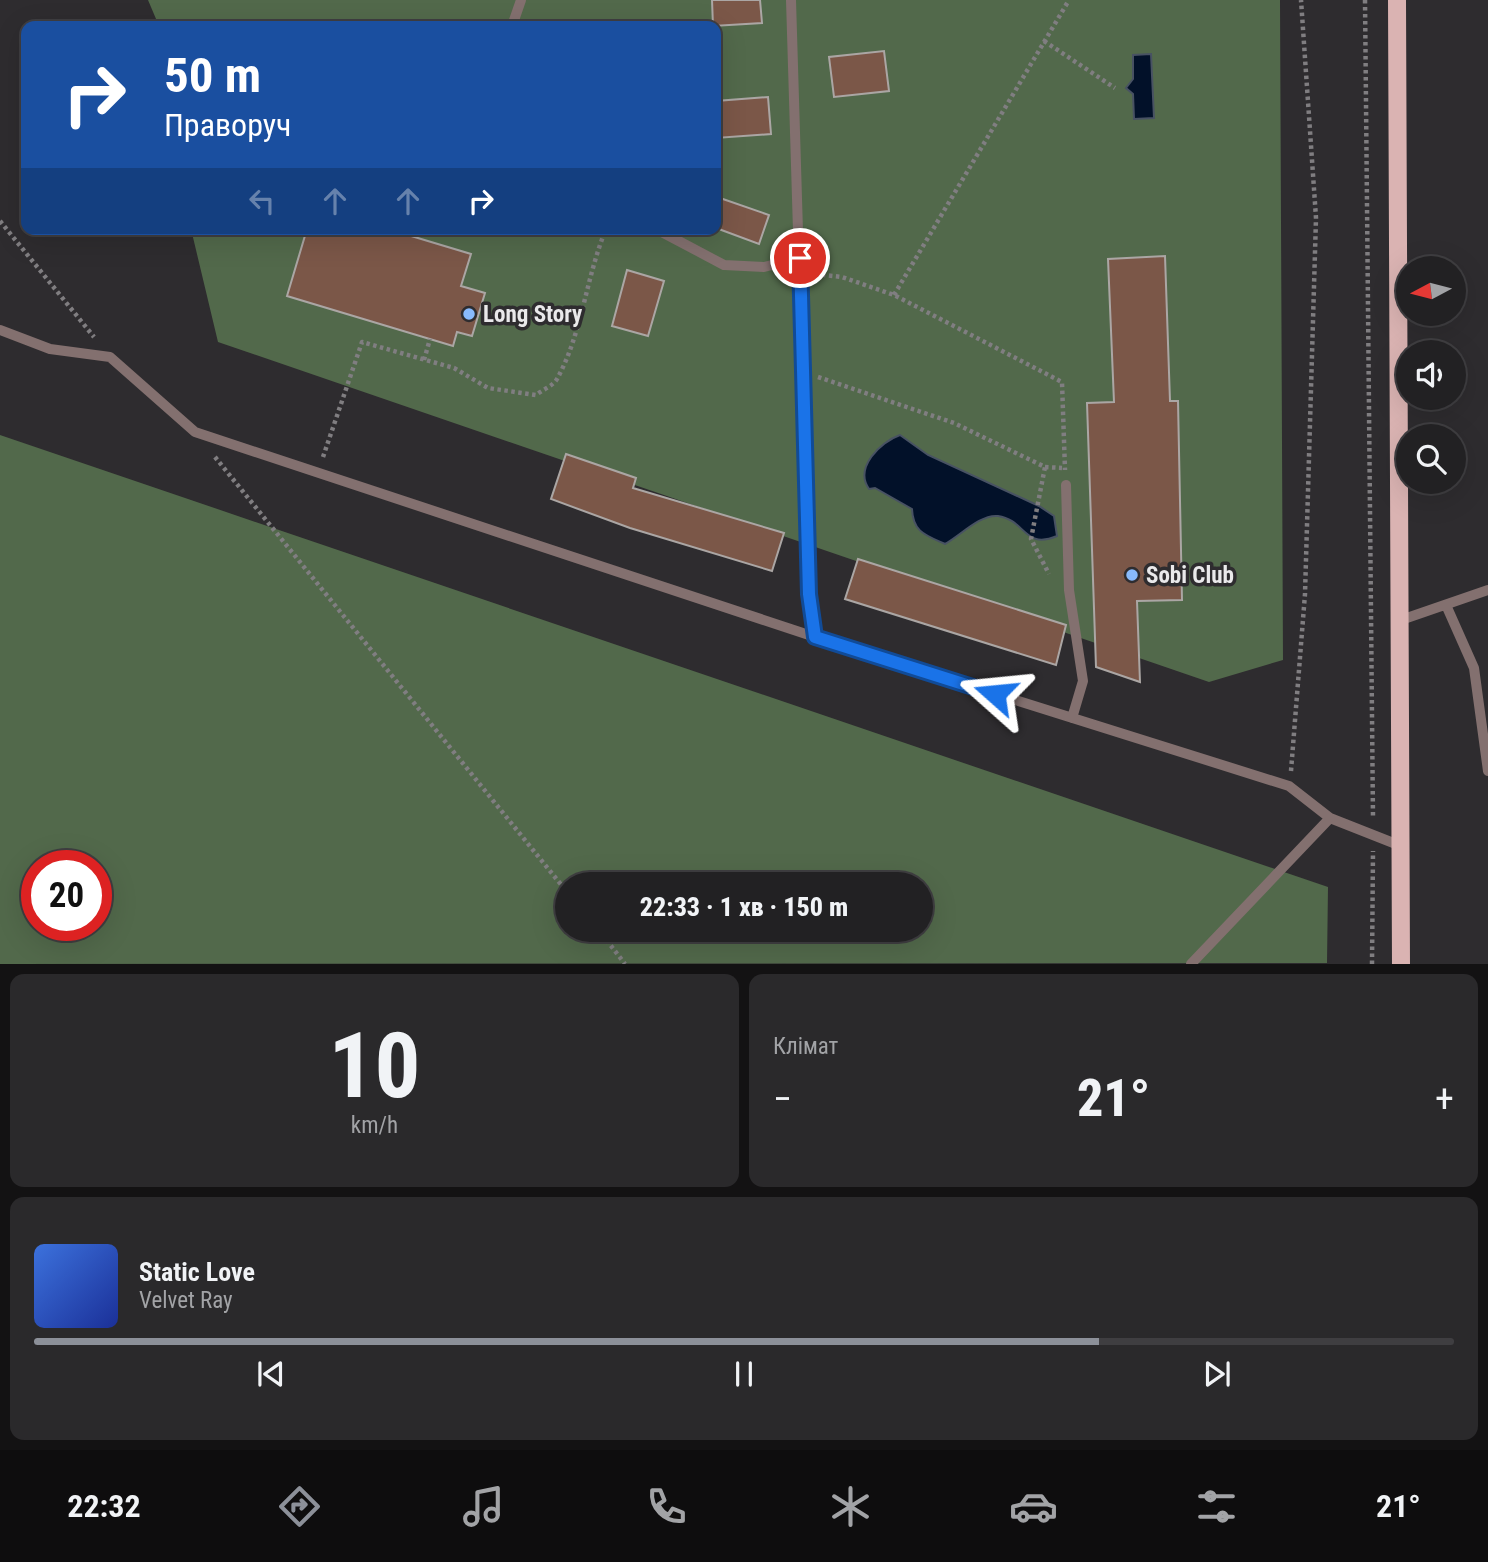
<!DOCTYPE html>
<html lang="uk">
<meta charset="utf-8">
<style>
:root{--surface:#222123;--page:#2a292b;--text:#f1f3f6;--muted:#a2a3a6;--line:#3f3e41;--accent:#8c9099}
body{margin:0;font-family:"Roboto Condensed",sans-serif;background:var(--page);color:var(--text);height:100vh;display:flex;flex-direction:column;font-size:26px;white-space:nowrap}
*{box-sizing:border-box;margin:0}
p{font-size:23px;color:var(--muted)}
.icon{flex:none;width:38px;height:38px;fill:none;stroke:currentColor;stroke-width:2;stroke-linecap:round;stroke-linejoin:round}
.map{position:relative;height:964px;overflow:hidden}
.sheet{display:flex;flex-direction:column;gap:10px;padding:10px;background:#131213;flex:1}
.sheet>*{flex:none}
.top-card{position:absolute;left:21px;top:21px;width:700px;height:214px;border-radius:14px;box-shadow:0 7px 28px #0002,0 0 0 2px var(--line);background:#1a4fa0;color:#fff;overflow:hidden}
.needle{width:46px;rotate:263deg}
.controls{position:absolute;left:1396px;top:256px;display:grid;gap:14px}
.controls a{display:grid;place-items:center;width:70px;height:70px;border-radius:50%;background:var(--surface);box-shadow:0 7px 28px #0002,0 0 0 2px var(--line);font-size:35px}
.speed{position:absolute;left:21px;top:850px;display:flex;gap:14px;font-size:35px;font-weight:700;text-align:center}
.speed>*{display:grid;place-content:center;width:91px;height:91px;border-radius:50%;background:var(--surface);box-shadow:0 7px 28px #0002,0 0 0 2px var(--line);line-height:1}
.speed .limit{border:10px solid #d22;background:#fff;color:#111}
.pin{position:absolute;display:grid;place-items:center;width:60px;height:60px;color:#fff;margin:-30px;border:4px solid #fff;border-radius:50%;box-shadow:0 2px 7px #0007}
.me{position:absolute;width:77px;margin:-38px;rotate:288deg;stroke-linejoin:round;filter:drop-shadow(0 0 5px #0008)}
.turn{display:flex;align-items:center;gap:24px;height:147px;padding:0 28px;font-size:32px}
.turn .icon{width:91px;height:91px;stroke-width:2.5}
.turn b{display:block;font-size:49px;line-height:60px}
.lanes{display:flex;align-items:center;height:66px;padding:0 28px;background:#0003;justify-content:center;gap:35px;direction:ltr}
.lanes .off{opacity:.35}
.big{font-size:52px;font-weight:800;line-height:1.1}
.sheet .tile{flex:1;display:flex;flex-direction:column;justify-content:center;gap:10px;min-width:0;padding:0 24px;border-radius:14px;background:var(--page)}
.sheet .dial{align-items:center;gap:0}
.dial b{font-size:91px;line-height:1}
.song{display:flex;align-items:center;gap:21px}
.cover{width:84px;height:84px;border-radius:10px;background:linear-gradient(135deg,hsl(220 70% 55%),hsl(230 70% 35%))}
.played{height:7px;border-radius:4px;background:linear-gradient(90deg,var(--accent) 75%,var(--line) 75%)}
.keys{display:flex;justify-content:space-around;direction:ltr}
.heat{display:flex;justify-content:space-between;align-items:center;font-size:38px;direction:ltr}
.sheet .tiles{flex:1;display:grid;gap:10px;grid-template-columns:1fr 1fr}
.tile:last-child{grid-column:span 2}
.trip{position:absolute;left:555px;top:872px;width:378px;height:70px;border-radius:35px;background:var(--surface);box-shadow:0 7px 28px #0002,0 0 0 2px var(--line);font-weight:800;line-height:70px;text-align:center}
.dock{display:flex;height:112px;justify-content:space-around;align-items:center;background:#0e0d0e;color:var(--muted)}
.dock .icon{width:49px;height:49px}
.dock .current{color:var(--accent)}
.dock b{font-size:32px;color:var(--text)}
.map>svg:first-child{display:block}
.forest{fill:#52694b;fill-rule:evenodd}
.water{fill:#021129;stroke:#485263;stroke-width:2}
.building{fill:#7b5748;stroke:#aba6a4;stroke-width:2}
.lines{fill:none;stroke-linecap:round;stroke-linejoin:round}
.path{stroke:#807e81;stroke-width:4.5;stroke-dasharray:3.5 3.5;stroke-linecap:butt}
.lane{stroke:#83706f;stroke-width:10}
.primary{stroke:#dab3b2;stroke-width:18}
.route-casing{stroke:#114b97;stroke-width:18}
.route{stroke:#1a73e8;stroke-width:12}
.poi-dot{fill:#88bafc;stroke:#2e2c2f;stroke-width:2.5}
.labels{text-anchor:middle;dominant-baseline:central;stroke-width:7;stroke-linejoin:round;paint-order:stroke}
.poi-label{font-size:23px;font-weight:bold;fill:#eae9eb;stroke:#2e2c2f;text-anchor:start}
</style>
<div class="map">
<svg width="1488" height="964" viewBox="0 0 1488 964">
<rect width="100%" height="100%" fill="#2e2c2f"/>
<path class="forest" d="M148,0H1280L1283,660L1209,682L218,342L191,229H716V26H159Z
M0,435L1328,887L1327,963L0,964ZM37,866H96V926H37ZM567,884H920V929H567Z"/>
<path class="water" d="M1151,54L1154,118L1134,119L1133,94L1126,88L1133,79V55Z
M900,435L928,455L1039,506L1054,516L1057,536C1024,550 1026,520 998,516C980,514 960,536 945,544C925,535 913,532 912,509L875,488L869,489C854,468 880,442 900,435Z"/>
<path class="building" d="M712,0H760L762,23L713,26Z
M884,51L889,91L834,97L829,57Z
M768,97L771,134L716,138V101Z
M720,198L769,215L759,244L716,228V212Z
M307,229H388L471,254L461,286L485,293L472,336L457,332L453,346L287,296Z
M1165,256L1170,401H1178L1182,600L1137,601L1140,682L1096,667L1087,403L1114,402L1108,259Z
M627,270L664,281L648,336L612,326Z
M566,454L636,478L633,488L784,533L772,571L630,528L551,499Z
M858,559L1066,625L1056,665L845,599Z"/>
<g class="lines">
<path class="path" d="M1365,0L1373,818
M1044,41L1115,88
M0,221L94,337
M815,274L842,277L894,295L1062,382L1065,470
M894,295L1069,0
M424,360L430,339
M818,377L954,423L1045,467L1031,539L1049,574
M215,457L567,892
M323,457L362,342L454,368L488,388L536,395C542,390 553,386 557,379C582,334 586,277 606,229
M1045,467L1062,468
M1291,771L1305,594L1316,218L1301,0
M598,929L625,964
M1372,964L1373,851"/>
<path class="lane" d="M791,0L809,594L815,637
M512,26L521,0
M656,229L724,265L764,267L800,258
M0,330L50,349L110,357L195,432L815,637L1289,786L1330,818L1401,846
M1066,485L1069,590L1083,681L1072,718
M1446,605L1474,668L1488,771
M1401,620L1488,590
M1191,964L1330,818"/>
<path class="primary" d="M1397,0L1401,964"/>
</g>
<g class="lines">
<defs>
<path id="route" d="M800,258L809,594L815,637L995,694"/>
</defs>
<use href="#route" class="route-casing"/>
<use href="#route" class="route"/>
</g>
<g class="poi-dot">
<circle cx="469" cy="314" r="7"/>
<circle cx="1132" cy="575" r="7"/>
</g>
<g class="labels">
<g class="poi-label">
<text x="483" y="314">Long Story</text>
<text x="1146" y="575">Sobi Club</text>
</g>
</g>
</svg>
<div class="controls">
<a><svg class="needle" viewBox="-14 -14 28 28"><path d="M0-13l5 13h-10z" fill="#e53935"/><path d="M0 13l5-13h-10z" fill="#a2a3a6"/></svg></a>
<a><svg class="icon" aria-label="sound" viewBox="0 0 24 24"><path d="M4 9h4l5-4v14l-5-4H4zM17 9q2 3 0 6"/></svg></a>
<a><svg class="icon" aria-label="search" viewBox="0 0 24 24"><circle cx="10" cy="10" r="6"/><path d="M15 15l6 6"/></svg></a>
</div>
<div class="speed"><div class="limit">20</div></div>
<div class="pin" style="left:800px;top:258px;background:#d93025"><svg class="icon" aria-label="arrive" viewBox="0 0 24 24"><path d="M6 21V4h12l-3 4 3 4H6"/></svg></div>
<svg class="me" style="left:995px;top:694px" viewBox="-20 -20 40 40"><path d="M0-17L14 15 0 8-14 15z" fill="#1a73e8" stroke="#fff" stroke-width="4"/></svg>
<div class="trip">22:33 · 1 хв · 150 m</div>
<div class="top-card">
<div class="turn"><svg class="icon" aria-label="right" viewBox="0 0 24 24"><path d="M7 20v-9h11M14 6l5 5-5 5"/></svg><div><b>50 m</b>Праворуч</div></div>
<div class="lanes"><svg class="icon off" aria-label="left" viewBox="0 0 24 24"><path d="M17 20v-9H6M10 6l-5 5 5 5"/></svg><svg class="icon off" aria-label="ahead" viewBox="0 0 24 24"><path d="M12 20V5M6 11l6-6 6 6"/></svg><svg class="icon off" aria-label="ahead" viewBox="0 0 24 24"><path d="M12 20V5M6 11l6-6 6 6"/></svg><svg class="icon" aria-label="right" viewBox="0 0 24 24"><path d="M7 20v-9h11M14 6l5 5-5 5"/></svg></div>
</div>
</div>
<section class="sheet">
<div class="tiles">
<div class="tile dial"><b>10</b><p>km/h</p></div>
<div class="tile"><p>Клімат</p>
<div class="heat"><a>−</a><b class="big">21°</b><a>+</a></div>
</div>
<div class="tile">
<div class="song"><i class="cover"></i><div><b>Static Love</b><p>Velvet Ray</p></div></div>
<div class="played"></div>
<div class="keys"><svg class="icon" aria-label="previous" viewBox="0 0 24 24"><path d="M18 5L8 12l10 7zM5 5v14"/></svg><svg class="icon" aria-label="pause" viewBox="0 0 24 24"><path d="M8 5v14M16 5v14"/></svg><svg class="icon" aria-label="next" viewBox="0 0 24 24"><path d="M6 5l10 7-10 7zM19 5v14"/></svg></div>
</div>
</div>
</section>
<nav class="dock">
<b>22:32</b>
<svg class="icon current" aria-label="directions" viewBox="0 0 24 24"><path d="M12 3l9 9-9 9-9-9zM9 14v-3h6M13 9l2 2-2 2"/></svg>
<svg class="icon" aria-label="music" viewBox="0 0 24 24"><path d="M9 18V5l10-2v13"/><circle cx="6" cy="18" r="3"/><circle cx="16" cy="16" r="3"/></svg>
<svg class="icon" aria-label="phone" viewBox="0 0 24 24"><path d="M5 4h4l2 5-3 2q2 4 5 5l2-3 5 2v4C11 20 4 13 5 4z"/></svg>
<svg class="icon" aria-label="climate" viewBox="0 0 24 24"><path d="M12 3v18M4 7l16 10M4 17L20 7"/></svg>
<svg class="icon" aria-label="car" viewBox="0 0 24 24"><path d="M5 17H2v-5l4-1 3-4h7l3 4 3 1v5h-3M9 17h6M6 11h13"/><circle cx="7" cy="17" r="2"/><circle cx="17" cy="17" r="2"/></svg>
<svg class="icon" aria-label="filters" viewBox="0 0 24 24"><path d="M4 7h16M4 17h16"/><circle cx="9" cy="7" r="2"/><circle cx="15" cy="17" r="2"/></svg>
<b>21°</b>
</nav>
